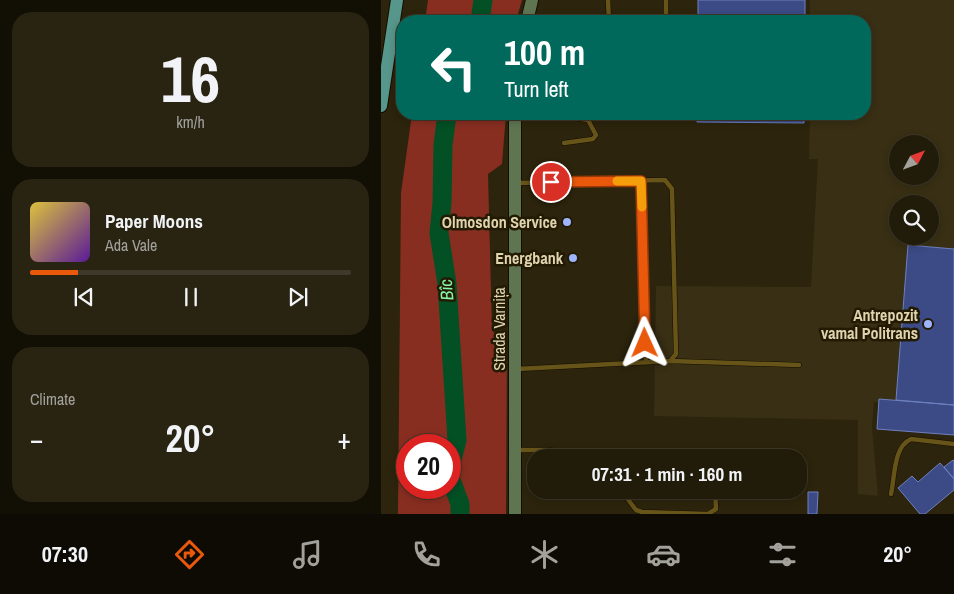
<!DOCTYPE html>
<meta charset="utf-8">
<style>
:root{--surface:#211b09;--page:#292412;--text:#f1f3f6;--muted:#a2a19c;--line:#3e392a;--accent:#ea580c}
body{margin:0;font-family:"Archivo Narrow",sans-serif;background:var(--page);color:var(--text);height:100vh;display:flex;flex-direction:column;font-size:19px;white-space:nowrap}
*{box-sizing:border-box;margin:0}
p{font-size:16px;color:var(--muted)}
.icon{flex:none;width:28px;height:28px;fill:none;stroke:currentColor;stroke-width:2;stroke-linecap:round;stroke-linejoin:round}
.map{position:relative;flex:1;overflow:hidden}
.sheet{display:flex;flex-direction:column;gap:12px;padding:12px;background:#120f05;width:381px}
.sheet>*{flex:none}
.banner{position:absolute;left:15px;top:15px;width:475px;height:105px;border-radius:20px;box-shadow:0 2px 8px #0003,0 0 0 1px var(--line);background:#00695c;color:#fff;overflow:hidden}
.needle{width:32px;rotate:49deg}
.buttons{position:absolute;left:508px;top:135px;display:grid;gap:10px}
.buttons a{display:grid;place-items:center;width:50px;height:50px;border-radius:50%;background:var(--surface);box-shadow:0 2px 8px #0003,0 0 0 1px var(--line);font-size:25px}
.speed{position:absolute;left:15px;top:434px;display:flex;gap:10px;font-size:25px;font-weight:700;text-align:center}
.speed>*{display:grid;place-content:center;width:65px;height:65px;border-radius:50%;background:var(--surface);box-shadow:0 2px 8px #0003,0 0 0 1px var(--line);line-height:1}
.speed .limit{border:8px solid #d22;background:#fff;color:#111}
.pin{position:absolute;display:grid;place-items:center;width:42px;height:42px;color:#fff;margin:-21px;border:2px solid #fff;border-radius:50%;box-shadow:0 1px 5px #0007}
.me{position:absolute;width:55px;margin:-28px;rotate:359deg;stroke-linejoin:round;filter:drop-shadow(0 0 4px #0008)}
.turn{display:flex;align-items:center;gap:18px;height:105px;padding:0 25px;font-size:22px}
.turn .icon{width:65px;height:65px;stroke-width:2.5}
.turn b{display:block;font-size:35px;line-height:42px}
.big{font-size:38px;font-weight:700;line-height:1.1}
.sheet .card{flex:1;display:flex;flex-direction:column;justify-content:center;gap:8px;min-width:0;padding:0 18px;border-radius:20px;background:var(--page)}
.sheet .dial{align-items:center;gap:0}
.dial b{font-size:65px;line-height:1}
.song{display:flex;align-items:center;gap:15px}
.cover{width:60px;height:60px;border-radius:8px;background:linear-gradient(135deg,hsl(50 70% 55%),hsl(270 70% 35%))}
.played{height:5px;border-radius:2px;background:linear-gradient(90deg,var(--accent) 15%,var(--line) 15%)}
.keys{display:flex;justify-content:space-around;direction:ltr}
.heat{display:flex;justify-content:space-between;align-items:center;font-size:28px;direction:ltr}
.trip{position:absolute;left:146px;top:449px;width:280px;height:50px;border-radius:20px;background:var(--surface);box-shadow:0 2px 8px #0003,0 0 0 1px var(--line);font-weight:700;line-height:50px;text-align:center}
.tabs{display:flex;height:80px;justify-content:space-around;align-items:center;background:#0d0b04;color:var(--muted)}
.tabs .icon{width:35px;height:35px}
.tabs .selected{color:var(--accent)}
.tabs b{font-size:22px;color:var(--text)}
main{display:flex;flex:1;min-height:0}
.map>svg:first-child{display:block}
.built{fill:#382f14;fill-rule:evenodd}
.forest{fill:#882e21;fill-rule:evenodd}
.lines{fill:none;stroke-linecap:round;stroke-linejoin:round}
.river{stroke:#025024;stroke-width:19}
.building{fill:#3c4b86;stroke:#6e80c0}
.lane-casing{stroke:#140d00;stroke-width:5.5}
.secondary-casing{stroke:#140d00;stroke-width:14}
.primary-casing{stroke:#140d00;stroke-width:14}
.lane{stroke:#675419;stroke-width:4.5}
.secondary{stroke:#5f7552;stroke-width:12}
.primary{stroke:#57968b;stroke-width:12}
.route-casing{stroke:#983908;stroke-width:12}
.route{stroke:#ea580c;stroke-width:9}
.slow{stroke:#f59e0b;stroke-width:9}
.poi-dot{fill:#9eb4fd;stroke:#221a03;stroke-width:2}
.labels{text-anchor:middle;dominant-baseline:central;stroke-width:5;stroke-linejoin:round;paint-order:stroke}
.poi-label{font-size:16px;font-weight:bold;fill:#e0d4af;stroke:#221a03;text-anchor:end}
.street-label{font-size:16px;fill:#e0d4af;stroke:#221a03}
.water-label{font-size:18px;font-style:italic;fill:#84f6a4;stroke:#221a03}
</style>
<main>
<section class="sheet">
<div class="card dial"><b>16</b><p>km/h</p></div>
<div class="card">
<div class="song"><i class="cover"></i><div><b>Paper Moons</b><p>Ada Vale</p></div></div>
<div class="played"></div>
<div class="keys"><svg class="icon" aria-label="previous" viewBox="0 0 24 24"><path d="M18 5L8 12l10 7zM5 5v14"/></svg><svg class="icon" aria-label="pause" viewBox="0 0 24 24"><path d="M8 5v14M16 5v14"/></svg><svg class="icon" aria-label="next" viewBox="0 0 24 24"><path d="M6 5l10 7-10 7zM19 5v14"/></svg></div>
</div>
<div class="card"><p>Climate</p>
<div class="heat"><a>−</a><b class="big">20°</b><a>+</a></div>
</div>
</section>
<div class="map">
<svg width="573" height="514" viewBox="0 0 573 514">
<rect width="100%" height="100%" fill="#2c240c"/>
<path class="built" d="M429,0H573V408L493,402L491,427L497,496L477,494V420L273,416L275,286L430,287L437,159H428L429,114H484V21H429ZM516,144H549V176H516ZM516,204H549V236H516Z"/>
<path class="forest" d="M47,0H141L135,21H44Z
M31,114H125L121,164L107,174L111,331L126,340L125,514H17L20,193ZM26,445H69V488H26Z"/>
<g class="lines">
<path class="river" d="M99,21L102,0
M66,114L62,145L61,203L58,233L66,284L76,440L69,467
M69,477L79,504V514"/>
</g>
<path class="building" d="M317,0H424V21H317Z
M316,114H423V123L316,122Z
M527,245L573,249V405L515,400Z
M498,399L573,405V435L496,429Z
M572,460L573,461V479L563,467Z
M559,463L573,479V490L544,514H539L517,488L531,476L537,482Z
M427,492H437L436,514H427Z"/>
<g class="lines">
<defs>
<path id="lane" d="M227,0L228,21
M285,21V0
M170,114L207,120L215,135L212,139L183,143
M260,181L265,361
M135,183L284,180L291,189L295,354L289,361L136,369
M289,361L418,365
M135,450H167L231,458
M240,490L255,510L261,512L327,514L335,509L334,490
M510,494C514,477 512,447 530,439L573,444"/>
<path id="secondary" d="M146,21L151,0
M134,514V114"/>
<path id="primary" d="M0,106L16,0"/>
</defs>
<use href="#lane" class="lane-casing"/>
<use href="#secondary" class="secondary-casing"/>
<use href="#primary" class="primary-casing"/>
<use href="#lane" class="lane"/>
<use href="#secondary" class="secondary"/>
<use href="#primary" class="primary"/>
</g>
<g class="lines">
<defs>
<path id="route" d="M170,182L260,181L264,343"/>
</defs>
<use href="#route" class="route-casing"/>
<use href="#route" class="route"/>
<path class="slow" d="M236,181H260L261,207"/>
</g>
<g class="poi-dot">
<circle cx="186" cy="222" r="5"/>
<circle cx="192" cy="258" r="5"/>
<circle cx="547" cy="324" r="5"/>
</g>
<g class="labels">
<g class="poi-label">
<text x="176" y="222">Olmosdon Service</text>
<text x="182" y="258">Energbank</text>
<text x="537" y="315">Antrepozit<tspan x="537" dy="18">vamal Politrans</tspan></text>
</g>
<g class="street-label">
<text transform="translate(118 329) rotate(-90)">Strada Varnița</text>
</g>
<g class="water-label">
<text transform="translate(65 290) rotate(-95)">Bîc</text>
</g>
</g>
</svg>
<div class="buttons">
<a><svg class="needle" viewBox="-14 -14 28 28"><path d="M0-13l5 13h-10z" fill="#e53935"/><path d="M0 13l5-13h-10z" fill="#a2a19c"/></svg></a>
<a><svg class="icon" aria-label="search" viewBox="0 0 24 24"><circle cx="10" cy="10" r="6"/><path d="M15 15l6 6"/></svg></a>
</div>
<div class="speed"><div class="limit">20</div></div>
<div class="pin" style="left:170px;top:182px;background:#d93025"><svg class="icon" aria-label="arrive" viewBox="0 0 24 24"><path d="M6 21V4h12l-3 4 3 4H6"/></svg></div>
<svg class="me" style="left:264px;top:343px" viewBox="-20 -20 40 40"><path d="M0-17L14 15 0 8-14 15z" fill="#ea580c" stroke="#fff" stroke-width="4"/></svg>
<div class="trip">07:31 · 1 min · 160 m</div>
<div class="banner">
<div class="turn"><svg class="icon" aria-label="left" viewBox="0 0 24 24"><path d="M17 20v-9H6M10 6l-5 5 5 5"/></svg><div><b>100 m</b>Turn left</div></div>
</div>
</div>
</main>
<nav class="tabs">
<b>07:30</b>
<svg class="icon selected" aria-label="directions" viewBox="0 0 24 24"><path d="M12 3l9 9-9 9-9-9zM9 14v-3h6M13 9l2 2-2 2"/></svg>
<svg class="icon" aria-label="music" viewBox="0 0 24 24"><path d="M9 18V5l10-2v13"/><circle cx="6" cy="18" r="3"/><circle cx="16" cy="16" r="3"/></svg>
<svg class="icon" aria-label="phone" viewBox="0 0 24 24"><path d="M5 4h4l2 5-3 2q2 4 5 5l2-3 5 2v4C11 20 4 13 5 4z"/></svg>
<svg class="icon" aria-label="climate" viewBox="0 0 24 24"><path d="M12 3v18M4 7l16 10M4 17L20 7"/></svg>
<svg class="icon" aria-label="car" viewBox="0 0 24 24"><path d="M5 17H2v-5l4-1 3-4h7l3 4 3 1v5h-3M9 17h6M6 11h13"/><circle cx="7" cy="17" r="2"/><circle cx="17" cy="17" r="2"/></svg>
<svg class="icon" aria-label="filters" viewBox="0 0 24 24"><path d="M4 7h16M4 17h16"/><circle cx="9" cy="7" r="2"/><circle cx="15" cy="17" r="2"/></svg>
<b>20°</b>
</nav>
